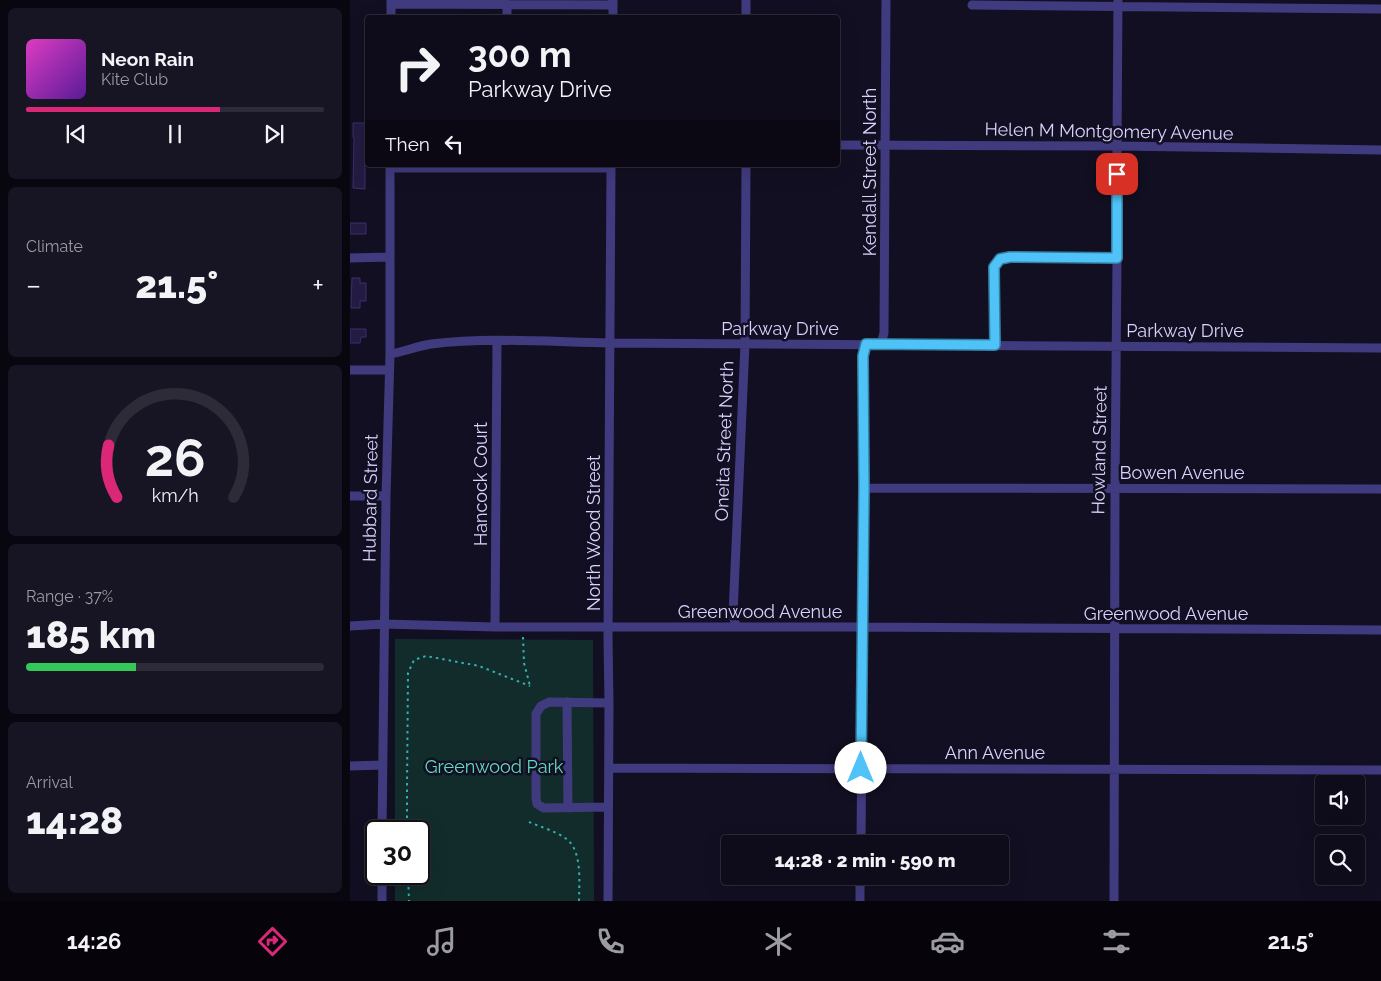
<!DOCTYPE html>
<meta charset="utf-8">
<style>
:root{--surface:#0e0b1a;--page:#171423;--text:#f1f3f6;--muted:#9b9ba2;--line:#2e2b39;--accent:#db2777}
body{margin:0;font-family:Raleway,sans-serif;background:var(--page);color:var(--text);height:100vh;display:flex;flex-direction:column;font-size:19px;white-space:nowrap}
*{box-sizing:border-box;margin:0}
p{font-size:16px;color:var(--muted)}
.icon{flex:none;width:28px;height:28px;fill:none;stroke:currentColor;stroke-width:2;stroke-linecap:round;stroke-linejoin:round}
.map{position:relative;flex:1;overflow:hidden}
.panel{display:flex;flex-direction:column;gap:8px;padding:8px;background:#08060e;width:350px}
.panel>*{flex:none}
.guide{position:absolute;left:15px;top:15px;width:475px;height:152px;border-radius:5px;box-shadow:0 5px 20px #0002,0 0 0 1px var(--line);background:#0e0b1a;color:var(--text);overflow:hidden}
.fabs{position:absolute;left:965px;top:775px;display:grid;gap:10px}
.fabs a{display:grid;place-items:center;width:50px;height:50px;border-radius:5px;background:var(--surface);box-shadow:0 5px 20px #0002,0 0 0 1px var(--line);font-size:25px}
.speed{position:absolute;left:15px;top:820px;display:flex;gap:10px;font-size:25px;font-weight:700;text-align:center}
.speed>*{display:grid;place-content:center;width:65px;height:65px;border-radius:50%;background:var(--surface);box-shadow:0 5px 20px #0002,0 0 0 1px var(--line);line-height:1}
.speed .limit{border:2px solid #111;border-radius:8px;background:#fff;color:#111}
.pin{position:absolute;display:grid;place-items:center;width:42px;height:42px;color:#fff;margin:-21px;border-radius:10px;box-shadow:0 2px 8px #0006}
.me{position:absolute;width:55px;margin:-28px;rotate:0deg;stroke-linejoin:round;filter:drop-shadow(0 0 4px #0008)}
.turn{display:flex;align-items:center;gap:18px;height:105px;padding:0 20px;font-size:22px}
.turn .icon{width:65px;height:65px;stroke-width:2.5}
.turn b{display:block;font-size:35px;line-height:42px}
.then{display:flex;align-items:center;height:48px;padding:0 20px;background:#0003;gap:10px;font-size:19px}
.big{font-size:38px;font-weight:800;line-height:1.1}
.panel .card{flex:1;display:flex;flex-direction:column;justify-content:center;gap:8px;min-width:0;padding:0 18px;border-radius:8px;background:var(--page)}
.panel .dial{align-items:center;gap:0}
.dial svg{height:130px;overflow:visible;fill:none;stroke:var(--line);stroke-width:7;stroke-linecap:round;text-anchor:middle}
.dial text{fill:var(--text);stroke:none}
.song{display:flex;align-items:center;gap:15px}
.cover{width:60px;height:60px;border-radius:8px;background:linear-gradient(135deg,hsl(310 70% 55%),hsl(270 70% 35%))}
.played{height:5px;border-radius:2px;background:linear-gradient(90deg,var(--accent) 65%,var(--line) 65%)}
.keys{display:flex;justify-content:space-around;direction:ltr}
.heat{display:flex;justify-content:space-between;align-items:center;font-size:28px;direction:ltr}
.charge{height:8px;border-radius:4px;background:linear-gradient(90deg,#34c759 37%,var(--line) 0)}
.trip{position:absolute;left:371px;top:835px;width:288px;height:50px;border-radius:5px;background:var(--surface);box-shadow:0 5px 20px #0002,0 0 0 1px var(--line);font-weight:800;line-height:50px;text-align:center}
.menu{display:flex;height:80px;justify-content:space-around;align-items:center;background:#06040a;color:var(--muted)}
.menu .icon{width:35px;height:35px}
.menu .selected{color:var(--accent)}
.menu b{font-size:22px;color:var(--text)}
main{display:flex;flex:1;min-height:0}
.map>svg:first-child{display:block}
.green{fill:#122c2c}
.building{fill:#241b42;stroke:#3c2e6e}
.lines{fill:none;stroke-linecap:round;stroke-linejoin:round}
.path{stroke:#33b0ab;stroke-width:2;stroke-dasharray:2.5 4;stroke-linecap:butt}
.minor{stroke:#403b7f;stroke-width:9}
.route-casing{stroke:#337fa1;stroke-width:12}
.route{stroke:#4fc3f7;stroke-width:9}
.labels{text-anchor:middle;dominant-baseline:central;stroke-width:5;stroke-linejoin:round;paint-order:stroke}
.street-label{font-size:18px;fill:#d8d2fd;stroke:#120f22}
.park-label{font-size:18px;fill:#60dbbf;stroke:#120f22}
</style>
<main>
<section class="panel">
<div class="card">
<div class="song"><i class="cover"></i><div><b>Neon Rain</b><p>Kite Club</p></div></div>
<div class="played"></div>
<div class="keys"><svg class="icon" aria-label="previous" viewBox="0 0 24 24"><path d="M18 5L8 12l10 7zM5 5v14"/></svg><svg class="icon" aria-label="pause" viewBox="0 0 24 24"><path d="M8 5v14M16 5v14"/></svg><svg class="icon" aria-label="next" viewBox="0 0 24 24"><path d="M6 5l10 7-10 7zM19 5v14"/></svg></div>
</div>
<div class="card"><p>Climate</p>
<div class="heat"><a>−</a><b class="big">21.5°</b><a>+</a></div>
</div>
<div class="card dial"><svg viewBox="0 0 100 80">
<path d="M14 69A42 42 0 1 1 86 69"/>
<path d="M14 69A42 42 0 0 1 9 37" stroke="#db2777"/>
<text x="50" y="56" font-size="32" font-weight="700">26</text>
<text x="50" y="72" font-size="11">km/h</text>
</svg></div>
<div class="card"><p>Range · 37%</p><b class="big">185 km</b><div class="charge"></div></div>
<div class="card"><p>Arrival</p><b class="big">14:28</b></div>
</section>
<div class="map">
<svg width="1031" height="901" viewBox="0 0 1031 901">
<rect width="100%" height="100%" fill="#120f22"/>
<path class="green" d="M45,639L243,640L244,901H45V874H69V831H45Z"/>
<path class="building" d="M3,123H15V189L3,188L4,138L3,137Z
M0,223H16V234H0Z
M2,278H10V283H16V301H10V308H1Z
M0,329H16V337H11L10,343H0Z"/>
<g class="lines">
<path class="path" d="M173,637L174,663L180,686
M179,822C191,827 205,831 215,838C233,849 229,884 229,901
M57,831V788L58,673L64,660L76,656L129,666L180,686
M58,874L59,901"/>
<path class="minor" d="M41,4L263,5
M622,5L1031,9
M41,18V0
M157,18V4
M263,18V0
M396,18V0
M488,145L767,146L1031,150
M40,168H261
M0,258L40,257
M531,344L534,333L536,0
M645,345L644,267L650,259L660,257L767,258
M40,354C54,352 67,346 81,344C140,337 201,342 260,343L1031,348
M0,370H39
M514,488L1031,489
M0,496H36
M0,626L34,624L145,627H512L1031,630
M145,627L147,341
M386,627L383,614L395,344L396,165
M217,702L218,808
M0,766L33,765
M259,768L1031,770
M258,807L194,808L187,804L186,798V714L191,706L199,702L259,703
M32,831L36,496L40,354V165
M511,844L514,488L513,356L516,344
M32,901V874
M258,901L259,703L258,638L261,165
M510,901V876
M764,901L765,488L767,258V146L768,0"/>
</g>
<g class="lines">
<defs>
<path id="route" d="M511,768L514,488L513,356L516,344L645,345L644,267L650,259L660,257L767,258V174"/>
</defs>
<use href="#route" class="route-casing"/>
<use href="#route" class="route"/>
</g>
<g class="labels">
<g class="street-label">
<text transform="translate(759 131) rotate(1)">Helen M Montgomery Avenue</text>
<text transform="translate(519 172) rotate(-90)">Kendall Street North</text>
<text x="430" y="328">Parkway Drive</text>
<text x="835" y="330">Parkway Drive</text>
<text transform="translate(374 441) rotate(-88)">Oneita Street North</text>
<text transform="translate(749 450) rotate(-89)">Howland Street</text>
<text x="832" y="472">Bowen Avenue</text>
<text transform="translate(130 484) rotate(-90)">Hancock Court</text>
<text transform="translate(20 498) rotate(-89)">Hubbard Street</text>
<text transform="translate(243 533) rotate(-90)">North Wood Street</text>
<text x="410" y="611">Greenwood Avenue</text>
<text x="816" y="613">Greenwood Avenue</text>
<text x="645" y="752">Ann Avenue</text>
</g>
<g class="park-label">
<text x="144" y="766">Greenwood Park</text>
</g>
</g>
</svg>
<div class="fabs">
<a><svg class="icon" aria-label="sound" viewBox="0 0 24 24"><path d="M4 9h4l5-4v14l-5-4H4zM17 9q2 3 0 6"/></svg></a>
<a><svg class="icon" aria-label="search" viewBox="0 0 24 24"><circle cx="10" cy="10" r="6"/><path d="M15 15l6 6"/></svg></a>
</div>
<div class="speed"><div class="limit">30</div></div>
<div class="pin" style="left:767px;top:174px;background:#d93025"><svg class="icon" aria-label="arrive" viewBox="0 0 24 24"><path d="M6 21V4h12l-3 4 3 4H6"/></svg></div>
<svg class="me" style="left:511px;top:768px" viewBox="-20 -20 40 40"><circle r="19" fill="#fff"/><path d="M0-13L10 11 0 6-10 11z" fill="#4fc3f7"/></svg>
<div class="trip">14:28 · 2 min · 590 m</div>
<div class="guide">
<div class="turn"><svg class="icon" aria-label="right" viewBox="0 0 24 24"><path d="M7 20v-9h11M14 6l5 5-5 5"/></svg><div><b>300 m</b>Parkway Drive</div></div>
<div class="then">Then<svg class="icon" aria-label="left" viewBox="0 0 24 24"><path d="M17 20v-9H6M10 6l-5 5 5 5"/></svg></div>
</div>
</div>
</main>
<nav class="menu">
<b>14:26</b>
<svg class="icon selected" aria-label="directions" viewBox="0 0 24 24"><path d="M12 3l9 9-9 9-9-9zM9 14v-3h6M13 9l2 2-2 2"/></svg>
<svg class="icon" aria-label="music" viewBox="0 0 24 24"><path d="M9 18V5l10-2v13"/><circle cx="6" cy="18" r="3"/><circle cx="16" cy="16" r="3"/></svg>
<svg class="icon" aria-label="phone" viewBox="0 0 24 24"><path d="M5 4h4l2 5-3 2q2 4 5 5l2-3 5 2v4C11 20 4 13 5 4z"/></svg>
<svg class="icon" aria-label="climate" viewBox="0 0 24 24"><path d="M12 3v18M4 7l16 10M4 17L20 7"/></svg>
<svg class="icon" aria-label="car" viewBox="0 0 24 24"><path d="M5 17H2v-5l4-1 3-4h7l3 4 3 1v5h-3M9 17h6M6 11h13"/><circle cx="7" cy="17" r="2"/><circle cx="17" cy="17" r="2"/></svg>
<svg class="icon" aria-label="filters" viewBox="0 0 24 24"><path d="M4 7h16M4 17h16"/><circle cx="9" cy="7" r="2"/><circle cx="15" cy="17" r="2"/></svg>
<b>21.5°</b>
</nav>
